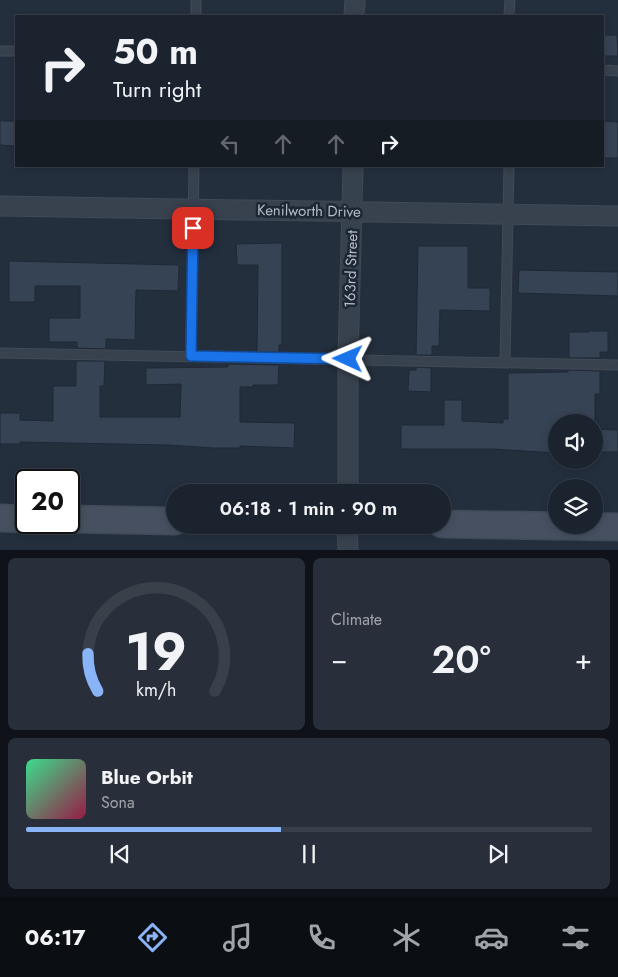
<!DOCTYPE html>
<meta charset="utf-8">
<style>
:root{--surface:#1b232e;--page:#282f3a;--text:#f1f3f6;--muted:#a0a4aa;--line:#39404a;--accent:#8ab4f8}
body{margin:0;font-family:Jost,sans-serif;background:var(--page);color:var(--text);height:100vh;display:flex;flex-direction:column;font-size:19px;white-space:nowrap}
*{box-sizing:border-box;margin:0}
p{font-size:16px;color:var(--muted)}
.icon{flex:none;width:28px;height:28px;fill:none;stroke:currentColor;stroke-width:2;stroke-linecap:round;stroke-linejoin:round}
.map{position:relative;height:550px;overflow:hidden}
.panel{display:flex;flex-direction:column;gap:8px;padding:8px;background:#0f1319;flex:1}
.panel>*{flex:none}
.hud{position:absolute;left:15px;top:15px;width:589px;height:152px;border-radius:0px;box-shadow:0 2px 8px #0003,0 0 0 1px var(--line);background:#1b232e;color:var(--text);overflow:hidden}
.controls{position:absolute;left:548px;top:414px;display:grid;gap:10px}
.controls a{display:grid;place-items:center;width:55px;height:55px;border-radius:50%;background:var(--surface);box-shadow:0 2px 8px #0003,0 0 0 1px var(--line);font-size:25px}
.speed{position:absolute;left:15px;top:469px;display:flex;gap:10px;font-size:25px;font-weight:700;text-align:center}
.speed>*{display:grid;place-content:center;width:65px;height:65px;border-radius:50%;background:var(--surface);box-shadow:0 2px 8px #0003,0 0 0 1px var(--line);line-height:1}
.speed .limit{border:2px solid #111;border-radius:8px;background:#fff;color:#111}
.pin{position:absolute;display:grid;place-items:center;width:42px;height:42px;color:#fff;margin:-21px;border-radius:10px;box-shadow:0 2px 8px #0006}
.me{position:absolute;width:55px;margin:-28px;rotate:271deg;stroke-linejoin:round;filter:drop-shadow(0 0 4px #0008)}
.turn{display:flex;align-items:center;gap:18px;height:105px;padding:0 15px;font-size:22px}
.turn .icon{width:65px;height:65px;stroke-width:2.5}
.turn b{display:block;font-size:35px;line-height:42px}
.lanes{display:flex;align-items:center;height:48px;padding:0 15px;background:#0003;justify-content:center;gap:25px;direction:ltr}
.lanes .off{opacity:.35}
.big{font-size:38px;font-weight:600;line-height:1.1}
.panel .widget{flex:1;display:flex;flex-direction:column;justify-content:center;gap:8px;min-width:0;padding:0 18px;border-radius:8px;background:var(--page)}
.panel .dial{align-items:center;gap:0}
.dial svg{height:130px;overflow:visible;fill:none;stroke:var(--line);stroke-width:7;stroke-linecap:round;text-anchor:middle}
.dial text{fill:var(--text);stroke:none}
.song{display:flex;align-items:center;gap:15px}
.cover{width:60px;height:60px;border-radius:8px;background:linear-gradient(135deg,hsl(150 70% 55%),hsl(340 70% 35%))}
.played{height:5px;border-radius:2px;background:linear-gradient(90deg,var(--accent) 45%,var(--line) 45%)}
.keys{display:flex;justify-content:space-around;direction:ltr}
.heat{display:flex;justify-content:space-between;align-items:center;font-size:28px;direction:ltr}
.panel .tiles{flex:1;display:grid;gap:8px;grid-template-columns:1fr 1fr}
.widget:last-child{grid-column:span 2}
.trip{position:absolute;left:166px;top:484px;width:285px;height:50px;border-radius:25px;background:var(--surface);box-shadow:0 2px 8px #0003,0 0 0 1px var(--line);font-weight:600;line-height:50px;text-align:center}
.dock{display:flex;height:80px;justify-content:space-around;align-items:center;background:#0b0e12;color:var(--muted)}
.dock .icon{width:35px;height:35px}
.dock .current{color:var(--accent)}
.dock b{font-size:22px;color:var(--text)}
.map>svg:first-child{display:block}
.building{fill:#364354;stroke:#1f2835}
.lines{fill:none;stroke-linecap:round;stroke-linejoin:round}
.lane-casing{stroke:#414a57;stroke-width:11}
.street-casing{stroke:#414a57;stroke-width:21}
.secondary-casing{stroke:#414a57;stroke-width:29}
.lane{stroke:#38414e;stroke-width:9}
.street{stroke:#38414e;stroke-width:19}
.secondary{stroke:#465061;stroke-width:26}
.route-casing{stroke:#114b97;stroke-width:12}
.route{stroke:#1a73e8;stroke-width:9}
.labels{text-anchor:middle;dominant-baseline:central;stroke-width:5;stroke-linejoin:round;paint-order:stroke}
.street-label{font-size:15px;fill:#b4bcc9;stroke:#1d2633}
</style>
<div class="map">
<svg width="618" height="550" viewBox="0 0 618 550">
<rect width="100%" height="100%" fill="#242f3e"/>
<path class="building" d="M602,35H617L618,56H602Z
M0,121H16V146L0,145Z
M602,121L618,122V158H602Z
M282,243V345H279V352H257L258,265H237L236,244Z
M418,246H468V288H490V311L440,310L439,346H432V355H416Z
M9,261L179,265L178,291L136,290L135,340L106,339V349L77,348V342H49V318H80V286H35V302H9Z
M519,270L618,272V296L518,293Z
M589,331H608V352H600V358H569V332H589Z
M76,361H105L104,386H100V417H180L181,384L146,385V368L228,367V364L279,365L278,385H253V387H240V422L295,423L294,448L240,446V448H214L168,445L20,442V444H0V413H20V420L53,421V386H76Z
M416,367L431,368V392L408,391L409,370H416Z
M568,370L600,371V394H595V422H556V453L493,449H401V425H444V400H462V421L503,423V419H508V373L568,372Z
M594,429L618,430V452H594Z"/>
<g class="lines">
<defs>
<path id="lane" d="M196,16V0
M509,16L510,0
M0,51H16
M602,70L618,71
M0,353L618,365
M191,356L194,166
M505,362L509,166"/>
<path id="street" d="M354,16L355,0
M0,206L618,216
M348,492V359L353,166
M347,525L348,550"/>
<path id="secondary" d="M0,518L26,519
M69,519L175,521
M442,524L618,527"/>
</defs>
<use href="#lane" class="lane-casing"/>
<use href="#street" class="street-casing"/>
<use href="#secondary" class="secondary-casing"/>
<use href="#lane" class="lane"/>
<use href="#street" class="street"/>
<use href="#secondary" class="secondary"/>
</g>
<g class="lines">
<defs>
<path id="route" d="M193,228L191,356L348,359"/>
</defs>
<use href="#route" class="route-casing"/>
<use href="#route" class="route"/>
</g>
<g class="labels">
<g class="street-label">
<text transform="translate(309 211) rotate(1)">Kenilworth Drive</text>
<text transform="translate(351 269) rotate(-88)">163rd Street</text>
</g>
</g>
</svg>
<div class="controls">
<a><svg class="icon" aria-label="sound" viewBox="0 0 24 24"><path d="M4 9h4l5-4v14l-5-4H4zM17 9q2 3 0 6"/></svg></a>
<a><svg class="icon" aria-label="layers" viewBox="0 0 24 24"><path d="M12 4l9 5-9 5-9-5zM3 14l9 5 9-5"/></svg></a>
</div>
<div class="speed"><div class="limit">20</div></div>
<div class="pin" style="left:193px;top:228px;background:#d93025"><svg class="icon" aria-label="arrive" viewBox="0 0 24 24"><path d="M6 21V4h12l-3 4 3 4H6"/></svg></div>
<svg class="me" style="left:348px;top:359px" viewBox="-20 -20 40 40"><path d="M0-17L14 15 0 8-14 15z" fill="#1a73e8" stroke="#fff" stroke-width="4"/></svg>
<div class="trip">06:18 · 1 min · 90 m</div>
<div class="hud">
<div class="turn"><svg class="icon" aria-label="right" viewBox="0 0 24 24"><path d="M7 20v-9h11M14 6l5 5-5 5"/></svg><div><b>50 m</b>Turn right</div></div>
<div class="lanes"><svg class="icon off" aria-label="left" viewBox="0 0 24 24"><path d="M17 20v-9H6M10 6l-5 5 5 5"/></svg><svg class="icon off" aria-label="ahead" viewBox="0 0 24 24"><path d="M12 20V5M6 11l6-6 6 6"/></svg><svg class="icon off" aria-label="ahead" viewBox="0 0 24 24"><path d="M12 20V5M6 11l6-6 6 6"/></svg><svg class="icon" aria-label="right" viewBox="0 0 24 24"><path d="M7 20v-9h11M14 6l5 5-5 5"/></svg></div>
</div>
</div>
<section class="panel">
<div class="tiles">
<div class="widget dial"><svg viewBox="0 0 100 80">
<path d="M14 69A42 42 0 1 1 86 69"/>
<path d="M14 69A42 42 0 0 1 8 46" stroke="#8ab4f8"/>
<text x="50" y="56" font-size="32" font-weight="700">19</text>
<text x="50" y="72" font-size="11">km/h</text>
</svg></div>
<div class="widget"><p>Climate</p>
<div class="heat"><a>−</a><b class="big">20°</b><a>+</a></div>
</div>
<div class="widget">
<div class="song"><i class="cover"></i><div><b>Blue Orbit</b><p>Sona</p></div></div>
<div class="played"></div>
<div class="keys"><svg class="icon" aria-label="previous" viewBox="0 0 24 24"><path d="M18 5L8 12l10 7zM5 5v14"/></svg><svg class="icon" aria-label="pause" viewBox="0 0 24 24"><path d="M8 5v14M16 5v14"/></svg><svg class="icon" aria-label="next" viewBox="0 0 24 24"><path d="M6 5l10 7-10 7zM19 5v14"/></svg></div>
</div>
</div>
</section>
<nav class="dock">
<b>06:17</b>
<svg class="icon current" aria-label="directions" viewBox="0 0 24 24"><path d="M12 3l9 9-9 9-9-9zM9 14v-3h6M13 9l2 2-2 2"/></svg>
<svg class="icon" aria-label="music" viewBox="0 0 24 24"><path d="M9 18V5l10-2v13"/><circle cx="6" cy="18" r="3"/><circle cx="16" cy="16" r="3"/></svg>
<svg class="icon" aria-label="phone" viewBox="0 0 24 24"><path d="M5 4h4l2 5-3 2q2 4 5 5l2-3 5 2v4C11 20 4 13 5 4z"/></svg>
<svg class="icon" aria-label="climate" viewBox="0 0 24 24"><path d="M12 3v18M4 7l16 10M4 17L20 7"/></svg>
<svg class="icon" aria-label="car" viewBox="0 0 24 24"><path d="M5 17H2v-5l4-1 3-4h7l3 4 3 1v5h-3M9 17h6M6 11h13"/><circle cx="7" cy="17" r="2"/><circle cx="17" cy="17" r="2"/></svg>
<svg class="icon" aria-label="filters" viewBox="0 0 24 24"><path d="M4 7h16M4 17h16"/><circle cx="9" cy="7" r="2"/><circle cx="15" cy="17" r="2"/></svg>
</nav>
